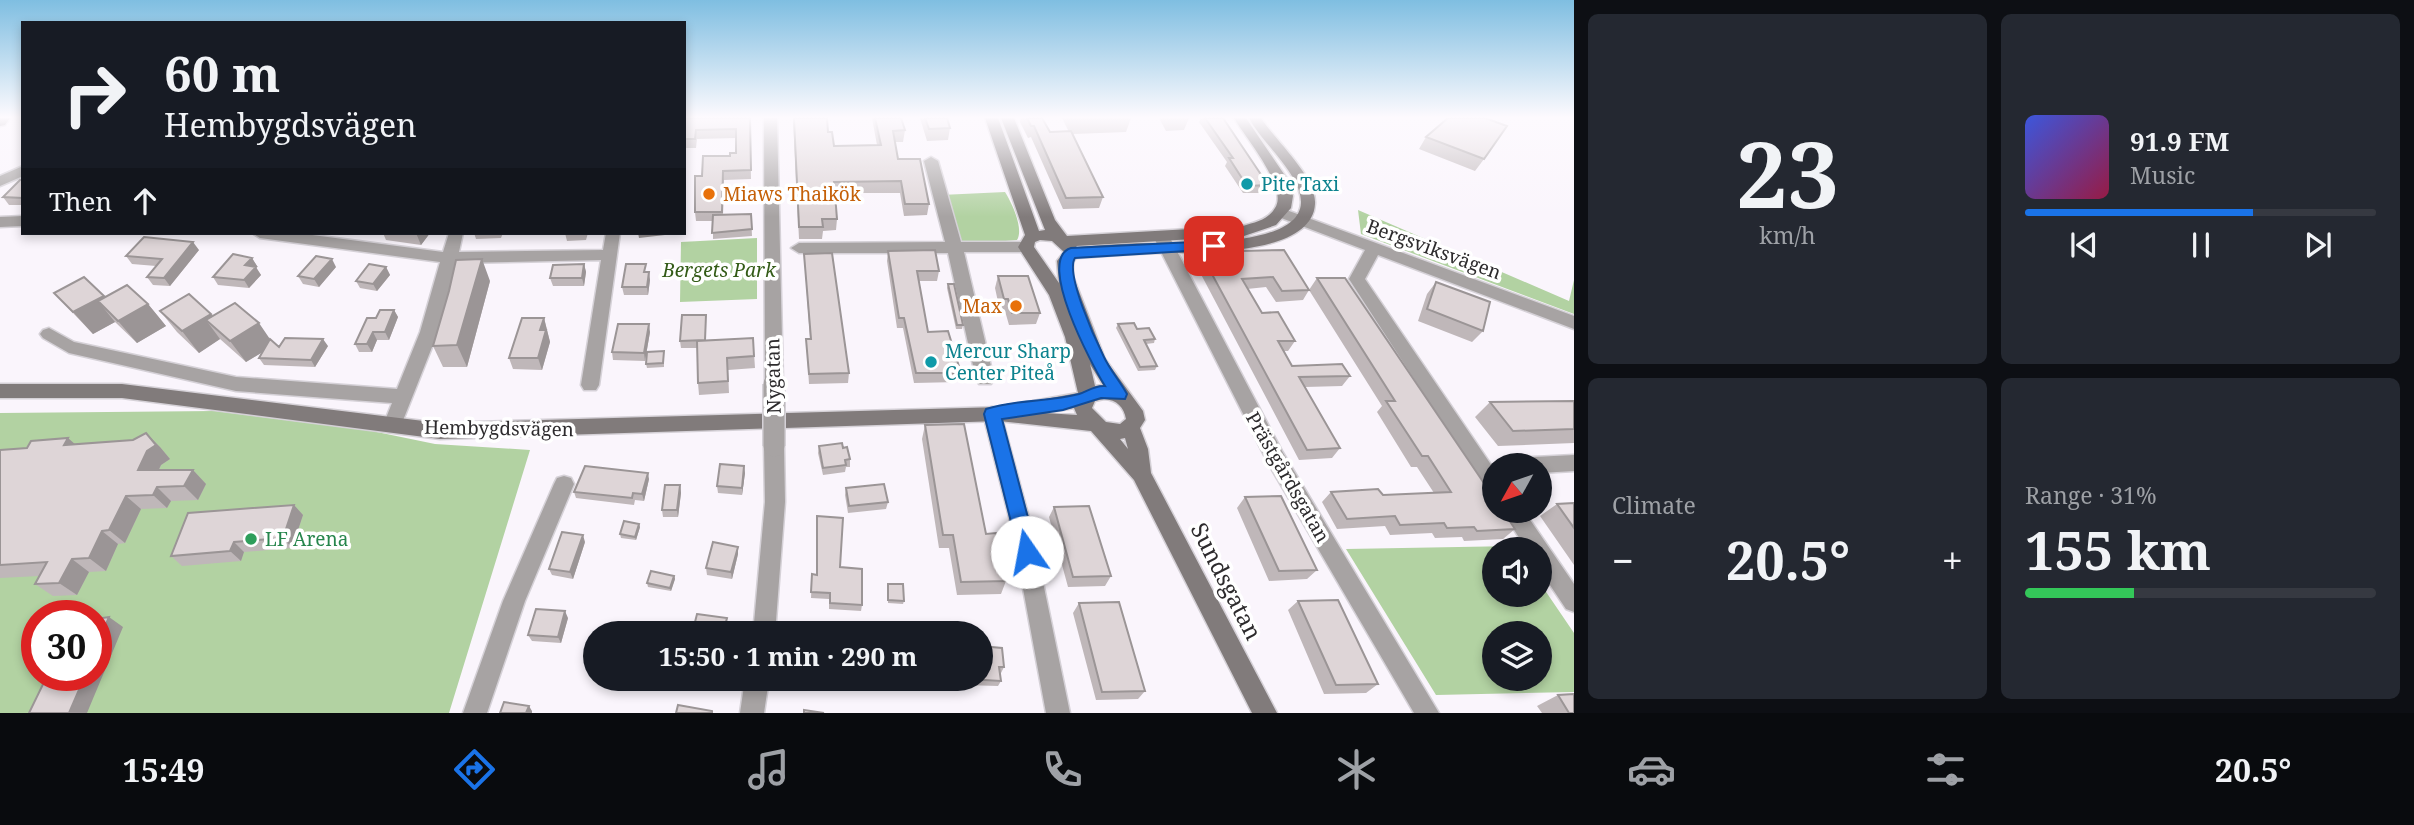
<!DOCTYPE html>
<meta charset="utf-8">
<style>
:root{--surface:#171b24;--page:#242831;--text:#f1f3f6;--muted:#9ea1a6;--line:#363941;--accent:#1a73e8}
body{margin:0;font-family:"Noto Serif",serif;background:var(--page);color:var(--text);height:100vh;display:flex;flex-direction:column;font-size:26px;white-space:nowrap}
*{box-sizing:border-box;margin:0}
p{font-size:23px;color:var(--muted)}
.icon{flex:none;width:38px;height:38px;fill:none;stroke:currentColor;stroke-width:2;stroke-linecap:round;stroke-linejoin:round}
.map{position:relative;flex:1;overflow:hidden}
.drawer{display:flex;flex-direction:column;gap:14px;padding:14px;background:#0d0f14;width:840px}
.drawer>*{flex:none}
.top-card{position:absolute;left:21px;top:21px;width:665px;height:214px;border-radius:0px;box-shadow:0 4px 10px #0003;background:#171b24;color:var(--text);overflow:hidden}
.needle{width:46px;rotate:230deg}
.controls{position:absolute;left:1482px;top:453px;display:grid;gap:14px}
.controls a{display:grid;place-items:center;width:70px;height:70px;border-radius:50%;background:var(--surface);box-shadow:0 4px 10px #0003;font-size:35px}
.speed{position:absolute;left:21px;top:600px;display:flex;gap:14px;font-size:35px;font-weight:700;text-align:center}
.speed>*{display:grid;place-content:center;width:91px;height:91px;border-radius:50%;background:var(--surface);box-shadow:0 4px 10px #0003;line-height:1}
.speed .limit{border:10px solid #d22;background:#fff;color:#111}
.pin{position:absolute;display:grid;place-items:center;width:60px;height:60px;color:#fff;margin:-30px;border-radius:14px;box-shadow:0 4px 10px #0006}
.me{position:absolute;width:77px;margin:-38px;rotate:348deg;stroke-linejoin:round;filter:drop-shadow(0 0 5px #0008)}
.turn{display:flex;align-items:center;gap:24px;height:147px;padding:0 28px;font-size:32px}
.turn .icon{width:91px;height:91px;stroke-width:2.5}
.turn b{display:block;font-size:49px;line-height:60px}
.then{display:flex;align-items:center;height:66px;padding:0 28px;background:#0003;gap:14px;font-size:26px}
.big{font-size:52px;font-weight:700;line-height:1.1}
.drawer .tile{flex:1;display:flex;flex-direction:column;justify-content:center;gap:10px;min-width:0;padding:0 24px;border-radius:10px;background:var(--page)}
.drawer .dial{align-items:center;gap:0}
.dial b{font-size:91px;line-height:1}
.song{display:flex;align-items:center;gap:21px}
.cover{width:84px;height:84px;border-radius:10px;background:linear-gradient(135deg,hsl(230 70% 55%),hsl(340 70% 35%))}
.played{height:7px;border-radius:4px;background:linear-gradient(90deg,var(--accent) 65%,var(--line) 65%)}
.keys{display:flex;justify-content:space-around;direction:ltr}
.heat{display:flex;justify-content:space-between;align-items:center;font-size:38px;direction:ltr}
.charge{height:10px;border-radius:5px;background:linear-gradient(90deg,#34c759 31%,var(--line) 0)}
.drawer .tiles{flex:1;display:grid;gap:14px;grid-template-columns:repeat(2,1fr)}
.trip{position:absolute;left:583px;top:621px;width:410px;height:70px;border-radius:35px;background:var(--surface);box-shadow:0 4px 10px #0003;font-weight:700;line-height:70px;text-align:center}
.dock{display:flex;height:112px;justify-content:space-around;align-items:center;background:#090b0e;color:var(--muted)}
.dock .icon{width:49px;height:49px}
.dock .on{color:var(--accent)}
.dock b{font-size:32px;color:var(--text)}
main{display:flex;flex:1;min-height:0}
.map>svg:first-child{display:block}
.green{fill:#b2d2a2;fill-rule:evenodd}
.lines{fill:none;stroke-linecap:round;stroke-linejoin:round}
.street-casing{stroke:#d5d1d7;stroke-width:3}
.secondary-casing{stroke:#d5d1d7;stroke-width:3}
.street{fill:#a7a3a3;fill-rule:evenodd}
.secondary{fill:#817b7b;fill-rule:evenodd}
.street-bridge-casing{stroke:#d5d1d7;stroke-width:24;stroke-linecap:butt}
.street-bridge{stroke:#a7a3a3;stroke-width:21}
.wall{fill:#bfb7b9}
.shaded-wall{fill:#9b9596}
.building{fill:#ded5d7;stroke:#9b9596;stroke-width:2}
.route{fill:#1a73e8;stroke:#114b97;stroke-width:2}
.culture-dot{fill:#0f9aa8;stroke:#fff;stroke-width:2.5}
.food-dot{fill:#e8710a;stroke:#fff;stroke-width:2.5}
.leisure-dot{fill:#2e9e5b;stroke:#fff;stroke-width:2.5}
.labels{text-anchor:middle;dominant-baseline:central;stroke-width:7;stroke-linejoin:round;paint-order:stroke}
.culture-label{font-size:19px;fill:#0d838f;stroke:#fff;text-anchor:start}
.food-label{font-size:19px;fill:#c56008;stroke:#fff;text-anchor:start}
.street-label{font-size:19px;fill:#2d2b2d;stroke:#fff}
.park-label{font-size:19px;font-style:italic;fill:#335b17;stroke:#fff}
.leisure-label{font-size:19px;fill:#27864d;stroke:#fff;text-anchor:start}
.near-street-label{font-size:23px;fill:#2d2b2d;stroke:#fff}
</style>
<main>
<div class="map">
<svg width="1574" height="713" viewBox="0 0 1574 713">
<rect width="100%" height="100%" fill="#faf5fc"/>
<path class="green" d="M1005,192C1012,203 1024,229 1017,240L982,243L957,242L941,195Z
M1358,210L1569,301L1574,280V314L1361,234Z
M757,238V299L680,302L681,242Z
M215,411L372,431L435,444L530,450L449,713H0V413ZM37,616H96V676H37Z
M1515,546L1518,549L1494,550V595H1540V583L1574,633V692L1436,695L1346,549ZM1494,634H1540V679H1494Z"/>
<g class="lines">
<defs>
<path id="street" d="M764,118H777L783,384L780,389H768L765,384Z
M931,157L938,161L961,242H1026L1034,247L1026,252H964L994,379L991,384H979L976,379L948,253H799L791,248L799,243L945,242L924,161Z
M23,166V176L0,186V176Z
M1281,208L1574,316V329L1378,255L1365,279L1494,469V493L1487,491L1349,279L1365,250L1276,216L1274,213L1276,210Z
M23,216V226L0,227V217Z
M1161,231L1169,236L1282,451L1439,713H1414L1268,463L1153,236Z
M252,233H297L443,252L449,233H463L459,252L603,250L606,233H620L599,385L596,390H584L581,385L601,260L456,263L438,332L402,423L400,428L393,431L386,428L384,423L392,403L236,391L69,353L43,338L40,334L43,330L49,328L74,342L236,377L397,389L420,332L440,262L260,238Z
M992,407L999,409L1001,414L1032,529L1070,713H1046L1012,529L983,414L985,409Z
M774,438L781,440L784,446L785,502L775,634H753L765,502L764,446L767,440Z
M1574,455V471L1540,473V466H1506L1508,460L1515,458Z
M564,476L571,478L574,484L525,601L487,713H463L503,601L554,484L557,478Z
M1502,511H1524L1574,584V612L1566,609L1540,570V550H1527Z
M745,679H769L764,713H740Z"/>
<path id="secondary" d="M0,118H10L5,125L0,126Z
M985,118H998L1039,231L1045,230L1001,118H1014L1055,220L1067,236L1243,226C1255,222 1268,220 1275,208C1289,188 1244,136 1234,118H1246L1288,180L1293,196L1291,208L1276,225L1244,236L1076,246L1077,247C1103,245 1130,243 1157,243C1187,242 1299,247 1301,203C1302,175 1261,142 1249,118H1261C1275,140 1317,177 1315,204C1312,257 1194,252 1157,253C1135,254 1114,255 1092,257L1076,258L1073,262V276L1105,359L1143,411L1145,420L1140,428L1148,449L1151,473L1277,713H1252L1134,480L1091,431L999,421L440,439L122,398H0V384H122L440,423L1000,407L1078,393L1065,337L1049,295L1018,247L1025,235ZM1040,240L1052,241L1064,252L1057,261L1059,283L1034,247L1035,242ZM1090,364L1091,366L1103,385L1095,386ZM1104,399C1117,400 1124,407 1126,419L1120,424L1106,422L1092,408L1095,401ZM1074,408L1077,415L1045,413ZM1125,438L1128,449L1120,439Z"/>
</defs>
<use href="#street" class="street-casing"/>
<use href="#secondary" class="secondary-casing"/>
<use href="#street" class="street"/>
<use href="#secondary" class="secondary"/>
<defs>
<path id="street-bridge" d="M774,384V446"/>
</defs>
<use href="#street-bridge" class="street-bridge-casing"/>
<use href="#street-bridge" class="street-bridge"/>
</g>
<path class="wall" d="M684,118H750L751,179L724,180L723,215L751,214L752,236L713,239V221H696L695,212L702,176L730,156L736,153V138L697,139L696,148H684Z
M793,118H827L828,132L834,146L877,145L872,118H901L905,130L903,142H895L898,159L929,204L927,215L904,216L900,193H835L837,219L836,230L823,231L822,239H799Z
M920,118H947L950,128L948,140L927,141Z
M1021,118H1042L1050,132H1069L1062,118H1131L1126,132L1073,134L1103,197L1099,208L1063,209L1031,137L1028,138L1020,122Z
M1159,118H1189L1184,130L1166,131Z
M1201,118H1223L1268,185L1264,193H1243L1225,166L1227,162L1199,122Z
M1426,137L1484,159L1475,171L1419,149Z
M23,180V205H9L3,197Z
M383,233H430L421,245L386,240Z
M474,233H503L501,238L476,239Z
M565,233H588L586,240L567,241Z
M199,250L170,286L153,285L147,277L156,266L132,264L126,256Z
M888,251L939,271L937,281H919L928,332L961,373L958,382L914,383L903,328H897L887,261Z
M1200,252L1309,290L1303,300L1276,302L1266,287L1247,289L1262,313L1295,341L1288,351H1284L1292,366L1350,376L1342,386L1305,387L1340,448L1332,458L1299,460L1195,263Z
M804,254L849,373L848,383L809,384L806,339H810Z
M252,258L257,266L255,267L261,275L249,288L218,285L213,277Z
M584,264L586,272L584,286H553L550,278Z
M336,267L319,287L303,284L298,276Z
M386,267L390,275L377,291L360,288L356,281Z
M647,272L650,280L648,295H624L622,287Z
M998,276L1040,313L1036,324L1009,325L1005,311H1000L995,288Z
M1317,278L1515,529L1503,539L1464,541L1462,537L1435,538L1432,533L1390,535L1385,526L1337,529L1322,502L1331,492L1383,495L1434,493L1417,467H1411L1377,412L1382,406L1309,290Z
M490,281L467,367H443L433,346Z
M1436,282L1483,331L1472,342L1418,321L1427,294Z
M948,284L963,325L962,329H956L947,288Z
M54,293L106,297L148,304L166,326L137,343L115,322L93,334Z
M394,310L398,317L389,340H377L372,352H359L355,344L376,318Z
M160,311L213,316L270,339L279,347L328,346L315,367L264,365L259,358L263,352L246,362L220,339L199,353L177,332Z
M706,315V340L753,338L755,368L728,370L729,393L699,395L698,383L697,348H681L680,341Z
M544,318L550,342L542,370L513,369L509,358Z
M1118,324L1137,329L1155,339L1154,343L1146,344L1157,366L1155,370L1138,371L1116,328Z
M650,332L645,361L613,360L612,352Z
M664,351V367L647,368L646,364Z
M1574,401V443L1498,446L1475,417L1490,402Z
M925,425L986,534L1006,581L1001,594L957,595L949,548H939L922,439Z
M146,433L160,447L170,459L161,465L159,470H193L206,484L198,500L171,501L167,508L141,509L125,543L118,544L106,571L89,572L77,595L53,596L35,584L39,576L0,578V450L27,448L68,438L75,445L133,440Z
M819,446L843,448L850,459V467H846L845,472L823,475L818,453Z
M745,473L742,495L718,493L717,486Z
M649,479L644,501L635,500L634,505L576,498L574,492Z
M680,485L681,493L678,517H663L662,510Z
M846,488L888,502L886,509L848,513L845,495Z
M1245,497L1317,570L1307,579L1269,581L1237,508Z
M1574,503V565L1540,516L1557,504Z
M294,505L303,515L292,548L244,552L241,561L182,566L171,556Z
M1054,507L1111,576L1105,586L1068,587L1049,517Z
M640,527L636,540L621,538L620,534Z
M585,542L573,579L552,575L549,569Z
M738,547V554L732,579L707,575L706,568Z
M840,567L862,605L861,611L829,609V599L811,598L812,574L817,575Z
M674,576L675,579L671,591L648,587L647,583Z
M888,584L904,601L903,604L888,603Z
M1298,601L1378,684L1366,693L1324,694L1288,610Z
M1079,603L1145,691L1138,699L1096,700L1073,613Z
M568,618L561,643L532,641L528,635Z
M980,646L1004,667L1001,673H1000L1001,681L998,686L964,685V679H980Z
M815,679H837L836,682Z
M1558,695L1574,713H1542L1537,706Z"/>
<path class="shaded-wall" d="M416,233H430L421,245Z
M638,233H665V235L639,238Z
M193,242L199,250L170,286L164,278Z
M252,258L257,266L250,273L245,265Z
M332,259L336,267L319,287L314,279Z
M482,259L490,281L467,367L457,345Z
M584,264L586,272L584,286L582,278Z
M256,267L261,275L249,288L244,280Z
M386,267L390,275L377,291L373,284Z
M649,272L650,280L648,295L647,287Z
M104,296L123,317L98,301L115,322L93,334L73,312Z
M148,304L166,326L137,343L118,321Z
M394,310L398,317L389,340L385,332Z
M211,314L227,335L206,320L220,339L199,353L182,331Z
M544,318L550,342L542,370L538,358L540,330Z
M259,323L274,345L246,362L230,341Z
M649,324L650,332L645,361L644,353Z
M373,332L377,340L372,352L367,344Z
M323,339L328,346L315,367L311,360Z
M146,433L160,447L170,459L161,465L152,484L138,470Z
M68,438L84,452L64,445Z
M744,466L745,473L742,495V488Z
M193,470L206,484L198,500L184,486Z
M648,473L649,479L644,501L642,494Z
M680,485L681,493L678,517L677,510Z
M157,487L171,501L167,508L153,495Z
M126,496L141,509L125,543L109,530Z
M294,505L303,515L292,548L283,538Z
M639,524L640,527L636,540L635,537Z
M102,531L118,544L106,571L89,558Z
M583,535L585,542L573,579L570,572Z
M234,542L244,552L241,561L230,551Z
M738,547V554L732,579L731,572Z
M72,559L89,572L77,595L59,583Z
M674,576L675,579L671,591L670,588Z
M565,611L568,618L561,643L558,637Z
M109,617L123,627L87,713H69L85,676H96V648Z
M727,618V624L725,634H723Z
M529,706L532,711V713H526Z"/>
<path class="building" d="M684,118H750L751,170L723,171L722,212H695V176H702L703,156H730V153H736V129L696,130L695,139H684Z
M794,118H827L828,132H832L834,146L881,145L875,118H901L905,130L893,131L898,159H920L929,204H905L901,181L834,182L837,219H822L823,227H799Z
M925,118H947L950,128L929,129Z
M1027,118H1042L1050,132L1071,131L1103,197L1066,198L1034,126H1031Z
M1205,118H1223L1268,185L1247,186L1229,158H1233Z
M1448,118H1485L1507,126L1484,159L1426,137Z
M20,180H23V198L3,197Z
M751,214L752,229L712,233L713,215Z
M144,237L193,242L164,278L147,277L162,259L126,256Z
M935,250L939,271H917L928,332L948,331L961,373H916L904,318H899L888,251Z
M1284,250L1309,290L1282,291L1273,277L1242,279L1262,313L1278,312L1295,341H1278L1292,366L1342,364L1350,376L1299,377L1340,448L1307,450L1200,252Z
M832,253L849,373L809,374L806,339H811L804,254Z
M233,254L252,258L245,265L256,267L244,280L213,277Z
M316,256L332,259L314,279L298,276Z
M482,259L457,345L433,346L449,291L456,260Z
M369,264L386,267L373,284L356,281Z
M584,264L582,278H550L553,265Z
M626,264H646L644,272H649L647,287H622Z
M998,276H1028L1040,313H1012L1008,299H1004Z
M84,277L104,296L73,312L54,293Z
M1317,278H1345L1494,498V511H1503L1515,529L1477,531L1474,527L1447,528L1444,523L1400,525L1395,516L1347,519L1331,492L1378,489L1383,495L1451,492L1428,456H1422L1386,401H1395Z
M1436,282L1490,302L1483,331L1427,309Z
M948,284H954L963,325H957Z
M127,285L148,304L118,321L98,301Z
M189,294L211,314L182,331L160,311Z
M235,303L259,323L230,341L206,320Z
M380,310H394L385,332H373L367,344H355L367,318H376Z
M682,315H706L705,340L680,341Z
M522,318H544L540,330H546L538,358H509Z
M1134,323L1137,329L1149,328L1155,339L1144,340L1157,366L1140,367L1118,324Z
M618,324H649L644,353L612,352Z
M285,338L323,339L311,360L259,358L270,339L279,347Z
M753,338L754,356L727,358L728,381L698,383L697,341Z
M664,351L663,363L646,364L647,352Z
M1574,401V429L1513,431L1490,402Z
M964,424L986,534L996,533L1006,581L961,582L953,535H943L925,425Z
M146,433L156,445L147,451L138,470H193L184,486L157,487L153,495L126,496L109,530L102,531L89,558L72,559L59,583L35,584L47,562L0,565V450L27,448L31,441L68,438L64,445L133,440Z
M842,443L843,448L847,447L850,459L845,460L846,465L823,468L819,446Z
M720,464L744,466L742,488L717,486Z
M585,466L648,473L642,494L633,493L632,498L574,492Z
M884,484L888,502L849,506L846,488Z
M665,485H680L677,510H662Z
M1281,496L1317,570L1279,571L1245,497Z
M1574,503V528L1557,504Z
M294,505L283,538L234,542L230,551L171,556L188,513Z
M1089,506L1111,576L1073,577L1054,507Z
M817,516L843,518L840,567L862,569V605L830,603V593L811,592L812,574L817,575Z
M624,521L639,524L635,537L620,534Z
M562,532L583,535L570,572L549,569Z
M713,542L738,547L731,572L706,568Z
M651,571L674,576L670,588L647,583Z
M888,584H903L904,601L888,600Z
M1338,600L1378,684L1336,685L1298,601Z
M1119,602L1145,691L1102,692L1079,603Z
M536,609L565,611L558,637L528,635Z
M697,614L727,618L723,634H692Z
M109,617L96,648V619Z
M980,646L1002,648L1004,667H999L1001,681L967,679H980Z
M47,676H85L69,713H29Z
M1574,694V713H1569L1558,695Z
M504,702L529,706L526,713H500Z
M678,705L712,711V713H676Z
M804,710L824,713H804Z"/>
<linearGradient id="sky" x2="0" y2="1"><stop stop-color="#7fbee1"/><stop offset="0.54" stop-color="#fdfafe"/><stop offset="1" stop-color="#fdfafe" stop-opacity="0"/></linearGradient>
<rect width="1574" height="217" fill="url(#sky)"/>
<path class="route" d="M1214,241L1221,246L1219,249L1075,258C1065,273 1095,339 1104,357C1110,370 1120,381 1127,394L1125,399L1101,398L1063,410L1002,419L1037,552L1034,558L1027,561L1020,558L984,414L986,409C1017,399 1049,402 1079,394C1088,391 1095,385 1105,386C1092,365 1035,259 1071,248Z"/>
<g class="culture-dot">
<circle cx="1247" cy="184" r="7"/>
<circle cx="931" cy="362" r="7"/>
</g>
<g class="food-dot">
<circle cx="709" cy="194" r="7"/>
<circle cx="1016" cy="306" r="7"/>
</g>
<circle class="leisure-dot" cx="251" cy="539" r="7"/>
<g class="labels">
<g class="culture-label">
<text x="1261" y="184">Pite Taxi</text>
<text x="945" y="351">Mercur Sharp<tspan x="945" dy="22">Center Piteå</tspan></text>
</g>
<g class="food-label">
<text x="723" y="194">Miaws Thaikök</text>
<text x="1002" y="306" text-anchor="end">Max</text>
</g>
<g class="street-label">
<text transform="translate(1434 249) rotate(20)">Bergsviksvägen</text>
<text transform="translate(773 376) rotate(-91)">Nygatan</text>
<text transform="translate(499 428) rotate(1)">Hembygdsvägen</text>
<text transform="translate(1288 477) rotate(60)">Prästgårdsgatan</text>
</g>
<g class="park-label">
<text x="719" y="270">Bergets Park</text>
</g>
<g class="leisure-label">
<text x="265" y="539">LF Arena</text>
</g>
<g class="near-street-label">
<text transform="translate(1227 581) rotate(63)">Sundsgatan</text>
</g>
</g>
</svg>
<div class="controls">
<a><svg class="needle" viewBox="-14 -14 28 28"><path d="M0-13l5 13h-10z" fill="#e53935"/><path d="M0 13l5-13h-10z" fill="#9ea1a6"/></svg></a>
<a><svg class="icon" aria-label="sound" viewBox="0 0 24 24"><path d="M4 9h4l5-4v14l-5-4H4zM17 9q2 3 0 6"/></svg></a>
<a><svg class="icon" aria-label="layers" viewBox="0 0 24 24"><path d="M12 4l9 5-9 5-9-5zM3 14l9 5 9-5"/></svg></a>
</div>
<div class="speed"><div class="limit">30</div></div>
<div class="pin" style="left:1214px;top:246px;background:#d93025"><svg class="icon" aria-label="arrive" viewBox="0 0 24 24"><path d="M6 21V4h12l-3 4 3 4H6"/></svg></div>
<svg class="me" style="left:1027px;top:552px" viewBox="-20 -20 40 40"><circle r="19" fill="#fff"/><path d="M0-13L10 11 0 6-10 11z" fill="#1a73e8"/></svg>
<div class="trip">15:50 · 1 min · 290 m</div>
<div class="top-card">
<div class="turn"><svg class="icon" aria-label="right" viewBox="0 0 24 24"><path d="M7 20v-9h11M14 6l5 5-5 5"/></svg><div><b>60 m</b>Hembygdsvägen</div></div>
<div class="then">Then<svg class="icon" aria-label="ahead" viewBox="0 0 24 24"><path d="M12 20V5M6 11l6-6 6 6"/></svg></div>
</div>
</div>
<section class="drawer">
<div class="tiles">
<div class="tile dial"><b>23</b><p>km/h</p></div>
<div class="tile">
<div class="song"><i class="cover"></i><div><b>91.9 FM</b><p>Music</p></div></div>
<div class="played"></div>
<div class="keys"><svg class="icon" aria-label="previous" viewBox="0 0 24 24"><path d="M18 5L8 12l10 7zM5 5v14"/></svg><svg class="icon" aria-label="pause" viewBox="0 0 24 24"><path d="M8 5v14M16 5v14"/></svg><svg class="icon" aria-label="next" viewBox="0 0 24 24"><path d="M6 5l10 7-10 7zM19 5v14"/></svg></div>
</div>
<div class="tile"><p>Climate</p>
<div class="heat"><a>−</a><b class="big">20.5°</b><a>+</a></div>
</div>
<div class="tile"><p>Range · 31%</p><b class="big">155 km</b><div class="charge"></div></div>
</div>
</section>
</main>
<nav class="dock">
<b>15:49</b>
<svg class="icon on" aria-label="directions" viewBox="0 0 24 24"><path d="M12 3l9 9-9 9-9-9zM9 14v-3h6M13 9l2 2-2 2"/></svg>
<svg class="icon" aria-label="music" viewBox="0 0 24 24"><path d="M9 18V5l10-2v13"/><circle cx="6" cy="18" r="3"/><circle cx="16" cy="16" r="3"/></svg>
<svg class="icon" aria-label="phone" viewBox="0 0 24 24"><path d="M5 4h4l2 5-3 2q2 4 5 5l2-3 5 2v4C11 20 4 13 5 4z"/></svg>
<svg class="icon" aria-label="climate" viewBox="0 0 24 24"><path d="M12 3v18M4 7l16 10M4 17L20 7"/></svg>
<svg class="icon" aria-label="car" viewBox="0 0 24 24"><path d="M5 17H2v-5l4-1 3-4h7l3 4 3 1v5h-3M9 17h6M6 11h13"/><circle cx="7" cy="17" r="2"/><circle cx="17" cy="17" r="2"/></svg>
<svg class="icon" aria-label="filters" viewBox="0 0 24 24"><path d="M4 7h16M4 17h16"/><circle cx="9" cy="7" r="2"/><circle cx="15" cy="17" r="2"/></svg>
<b>20.5°</b>
</nav>
